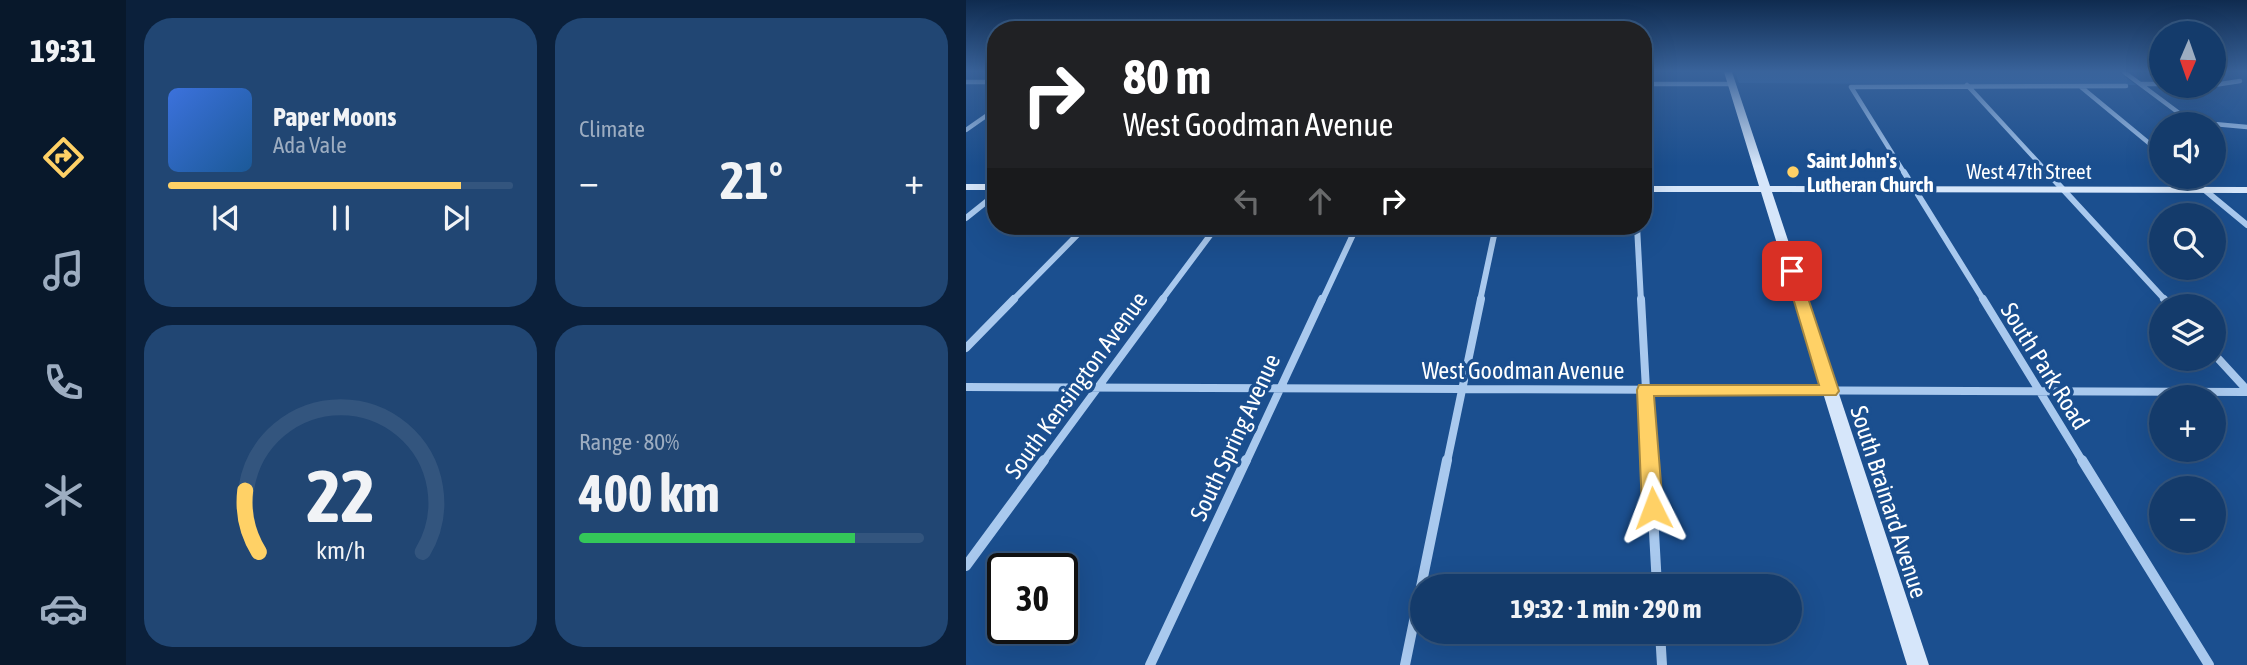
<!DOCTYPE html>
<meta charset="utf-8">
<style>
:root{--surface:#143b6b;--page:#214673;--text:#f1f3f6;--muted:#9dadc1;--line:#33557e;--accent:#ffd166}
body{margin:0;font-family:"Asap Condensed",sans-serif;background:var(--page);color:var(--text);height:100vh;display:flex;flex-direction:column;font-size:26px;white-space:nowrap}
*{box-sizing:border-box;margin:0}
p{font-size:23px;color:var(--muted)}
.icon{flex:none;width:38px;height:38px;fill:none;stroke:currentColor;stroke-width:2;stroke-linecap:round;stroke-linejoin:round}
.map{position:relative;flex:1;overflow:hidden}
.panel{display:flex;flex-direction:column;gap:18px;padding:18px;background:#0b203b;width:840px}
.panel>*{flex:none}
.banner{position:absolute;left:21px;top:21px;width:665px;height:214px;border-radius:28px;box-shadow:0 7px 28px #0002,0 0 0 2px var(--line);background:#202124;color:#fff;overflow:hidden}
.needle{width:46px;rotate:182deg}
.controls{position:absolute;left:1183px;top:21px;display:grid;gap:14px}
.controls a{display:grid;place-items:center;width:77px;height:77px;border-radius:50%;background:var(--surface);box-shadow:0 7px 28px #0002,0 0 0 2px var(--line);font-size:35px}
.speed{position:absolute;left:21px;top:553px;display:flex;gap:14px;font-size:35px;font-weight:700;text-align:center}
.speed>*{display:grid;place-content:center;width:91px;height:91px;border-radius:50%;background:var(--surface);box-shadow:0 7px 28px #0002,0 0 0 2px var(--line);line-height:1}
.speed .limit{border:4px solid #111;border-radius:10px;background:#fff;color:#111}
.pin{position:absolute;display:grid;place-items:center;width:60px;height:60px;color:#fff;margin:-30px;border-radius:14px;box-shadow:0 4px 10px #0006}
.me{position:absolute;width:77px;margin:-38px;rotate:357deg;stroke-linejoin:round;filter:drop-shadow(0 0 5px #0008)}
.turn{display:flex;align-items:center;gap:24px;height:147px;padding:0 21px;font-size:32px}
.turn .icon{width:91px;height:91px;stroke-width:2.5}
.turn b{display:block;font-size:49px;line-height:60px}
.lanes{display:flex;align-items:center;height:66px;padding:0 21px;background:#0003;justify-content:center;gap:35px;direction:ltr}
.lanes .off{opacity:.35}
.big{font-size:52px;font-weight:700;line-height:1.1}
.panel .widget{flex:1;display:flex;flex-direction:column;justify-content:center;gap:10px;min-width:0;padding:0 24px;border-radius:28px;background:var(--page)}
.panel .dial{align-items:center;gap:0}
.dial svg{height:182px;overflow:visible;fill:none;stroke:var(--line);stroke-width:7;stroke-linecap:round;text-anchor:middle}
.dial text{fill:var(--text);stroke:none}
.song{display:flex;align-items:center;gap:21px}
.cover{width:84px;height:84px;border-radius:10px;background:linear-gradient(135deg,hsl(220 70% 55%),hsl(210 70% 35%))}
.played{height:7px;border-radius:4px;background:linear-gradient(90deg,var(--accent) 85%,var(--line) 85%)}
.keys{display:flex;justify-content:space-around;direction:ltr}
.heat{display:flex;justify-content:space-between;align-items:center;font-size:38px;direction:ltr}
.charge{height:10px;border-radius:5px;background:linear-gradient(90deg,#34c759 80%,var(--line) 0)}
.panel .tiles{flex:1;display:grid;gap:18px;grid-template-columns:repeat(2,1fr)}
.trip{position:absolute;left:444px;top:574px;width:392px;height:70px;border-radius:35px;background:var(--surface);box-shadow:0 7px 28px #0002,0 0 0 2px var(--line);font-weight:700;line-height:70px;text-align:center}
main{display:flex;flex:1;min-height:0}
.dock{display:flex;flex-direction:column;width:126px;justify-content:space-around;align-items:center;background:#08182b;color:var(--muted)}
.dock .icon{width:49px;height:49px}
.dock .current{color:var(--accent)}
.dock b{font-size:32px;color:var(--text)}
.map>svg:first-child{display:block}
.green{fill:#2e69ad}
.lines{fill:none;stroke-linecap:round;stroke-linejoin:round}
.street-far3{stroke:#a9c9ee;stroke-width:4.5}
.street-far2{stroke:#a9c9ee;stroke-width:6}
.street-far1{stroke:#a9c9ee;stroke-width:8}
.street{stroke:#a9c9ee;stroke-width:10}
.secondary{fill:#d6e6fa;fill-rule:evenodd}
.route{fill:#ffd166;stroke:#a68842;stroke-width:2}
.poi-dot{fill:#ffd166;stroke:#1b4f8f;stroke-width:2.5}
.labels{text-anchor:middle;dominant-baseline:central;stroke-width:7;stroke-linejoin:round;paint-order:stroke}
.far-poi-label{font-size:21px;font-weight:bold;fill:#fff;stroke:#1b4f8f;text-anchor:start}
.far-street-label{font-size:21px;fill:#fff;stroke:#1b4f8f}
.street-label{font-size:24px;fill:#fff;stroke:#1b4f8f}
</style>
<main>
<nav class="dock">
<b>19:31</b>
<svg class="icon current" aria-label="directions" viewBox="0 0 24 24"><path d="M12 3l9 9-9 9-9-9zM9 14v-3h6M13 9l2 2-2 2"/></svg>
<svg class="icon" aria-label="music" viewBox="0 0 24 24"><path d="M9 18V5l10-2v13"/><circle cx="6" cy="18" r="3"/><circle cx="16" cy="16" r="3"/></svg>
<svg class="icon" aria-label="phone" viewBox="0 0 24 24"><path d="M5 4h4l2 5-3 2q2 4 5 5l2-3 5 2v4C11 20 4 13 5 4z"/></svg>
<svg class="icon" aria-label="climate" viewBox="0 0 24 24"><path d="M12 3v18M4 7l16 10M4 17L20 7"/></svg>
<svg class="icon" aria-label="car" viewBox="0 0 24 24"><path d="M5 17H2v-5l4-1 3-4h7l3 4 3 1v5h-3M9 17h6M6 11h13"/><circle cx="7" cy="17" r="2"/><circle cx="17" cy="17" r="2"/></svg>
</nav>
<section class="panel">
<div class="tiles">
<div class="widget">
<div class="song"><i class="cover"></i><div><b>Paper Moons</b><p>Ada Vale</p></div></div>
<div class="played"></div>
<div class="keys"><svg class="icon" aria-label="previous" viewBox="0 0 24 24"><path d="M18 5L8 12l10 7zM5 5v14"/></svg><svg class="icon" aria-label="pause" viewBox="0 0 24 24"><path d="M8 5v14M16 5v14"/></svg><svg class="icon" aria-label="next" viewBox="0 0 24 24"><path d="M6 5l10 7-10 7zM19 5v14"/></svg></div>
</div>
<div class="widget"><p>Climate</p>
<div class="heat"><a>−</a><b class="big">21°</b><a>+</a></div>
</div>
<div class="widget dial"><svg viewBox="0 0 100 80">
<path d="M14 69A42 42 0 1 1 86 69"/>
<path d="M14 69A42 42 0 0 1 8 42" stroke="#ffd166"/>
<text x="50" y="56" font-size="32" font-weight="700">22</text>
<text x="50" y="72" font-size="11">km/h</text>
</svg></div>
<div class="widget"><p>Range · 80%</p><b class="big">400 km</b><div class="charge"></div></div>
</div>
</section>
<div class="map">
<svg width="1281" height="665" viewBox="0 0 1281 665">
<rect width="100%" height="100%" fill="#1b4f8f"/>
<path class="green" d="M769,72H1153L1170,85L773,83Z"/>
<g class="lines">
<path class="street-far3" d="M1158,72L1221,119L1239,124
M0,82H30
M677,84H766
M1175,84H1195
M1001,85L1083,174
M1248,85L1274,81
M1115,87L1195,153
M1248,124L1281,127
M0,130L30,109
M939,174L885,87L1160,86"/>
<path class="street-far2" d="M938,172L1018,301
M1081,172L1200,301
M1223,177L1281,225
M0,218L30,194
M671,226L675,301
M46,301L120,226
M195,301L251,226
M356,301L391,226
M514,301L530,226"/>
<path class="street-far1" d="M675,299L684,462
M1017,299L1117,462
M1198,299L1204,306
M0,348L48,299
M1248,354L1281,390
M0,387L1281,392
M77,462L197,299
M280,462L356,299
M481,462L515,299"/>
<path class="street" d="M684,460L691,586
M1116,460L1243,665
M0,566L78,460
M694,632L696,665
M184,665L280,460
M439,665L481,460"/>
<path class="secondary" d="M758,72H766L804,186L1281,187V193L806,192L963,665H941L795,192H677V186H793Z
M0,184H30V190H0Z"/>
</g>
<linearGradient id="sky" x2="0" y2="1"><stop stop-color="#0f2b4f"/><stop offset="0.43" stop-color="#39639b"/><stop offset="1" stop-color="#39639b" stop-opacity="0"/></linearGradient>
<rect width="1281" height="166" fill="url(#sky)"/>
<path class="route" d="M826,267L833,271L873,391L870,395L688,396L697,508L694,514L687,517L679,514L676,508L671,390L673,385H853L819,271Z"/>
<circle class="poi-dot" cx="827" cy="172" r="7"/>
<g class="labels">
<g class="far-poi-label">
<text x="841" y="160">Saint John's<tspan x="841" dy="24">Lutheran Church</tspan></text>
</g>
<g class="far-street-label">
<text x="1063" y="171">West 47th Street</text>
</g>
<g class="street-label">
<text transform="translate(1079 366) rotate(58)">South Park Road</text>
<text x="557" y="370">West Goodman Avenue</text>
<text transform="translate(110 385) rotate(-54)">South Kensington Avenue</text>
<text transform="translate(269 437) rotate(-65)">South Spring Avenue</text>
<text transform="translate(923 502) rotate(72)">South Brainard Avenue</text>
</g>
</g>
</svg>
<div class="controls">
<a><svg class="needle" viewBox="-14 -14 28 28"><path d="M0-13l5 13h-10z" fill="#e53935"/><path d="M0 13l5-13h-10z" fill="#9dadc1"/></svg></a>
<a><svg class="icon" aria-label="sound" viewBox="0 0 24 24"><path d="M4 9h4l5-4v14l-5-4H4zM17 9q2 3 0 6"/></svg></a>
<a><svg class="icon" aria-label="search" viewBox="0 0 24 24"><circle cx="10" cy="10" r="6"/><path d="M15 15l6 6"/></svg></a>
<a><svg class="icon" aria-label="layers" viewBox="0 0 24 24"><path d="M12 4l9 5-9 5-9-5zM3 14l9 5 9-5"/></svg></a>
<a>+</a>
<a>−</a>
</div>
<div class="speed"><div class="limit">30</div></div>
<div class="pin" style="left:826px;top:271px;background:#d93025"><svg class="icon" aria-label="arrive" viewBox="0 0 24 24"><path d="M6 21V4h12l-3 4 3 4H6"/></svg></div>
<svg class="me" style="left:687px;top:508px" viewBox="-20 -20 40 40"><path d="M0-17L14 15 0 8-14 15z" fill="#ffd166" stroke="#fff" stroke-width="4"/></svg>
<div class="trip">19:32 · 1 min · 290 m</div>
<div class="banner">
<div class="turn"><svg class="icon" aria-label="right" viewBox="0 0 24 24"><path d="M7 20v-9h11M14 6l5 5-5 5"/></svg><div><b>80 m</b>West Goodman Avenue</div></div>
<div class="lanes"><svg class="icon off" aria-label="left" viewBox="0 0 24 24"><path d="M17 20v-9H6M10 6l-5 5 5 5"/></svg><svg class="icon off" aria-label="ahead" viewBox="0 0 24 24"><path d="M12 20V5M6 11l6-6 6 6"/></svg><svg class="icon" aria-label="right" viewBox="0 0 24 24"><path d="M7 20v-9h11M14 6l5 5-5 5"/></svg></div>
</div>
</div>
</main>
